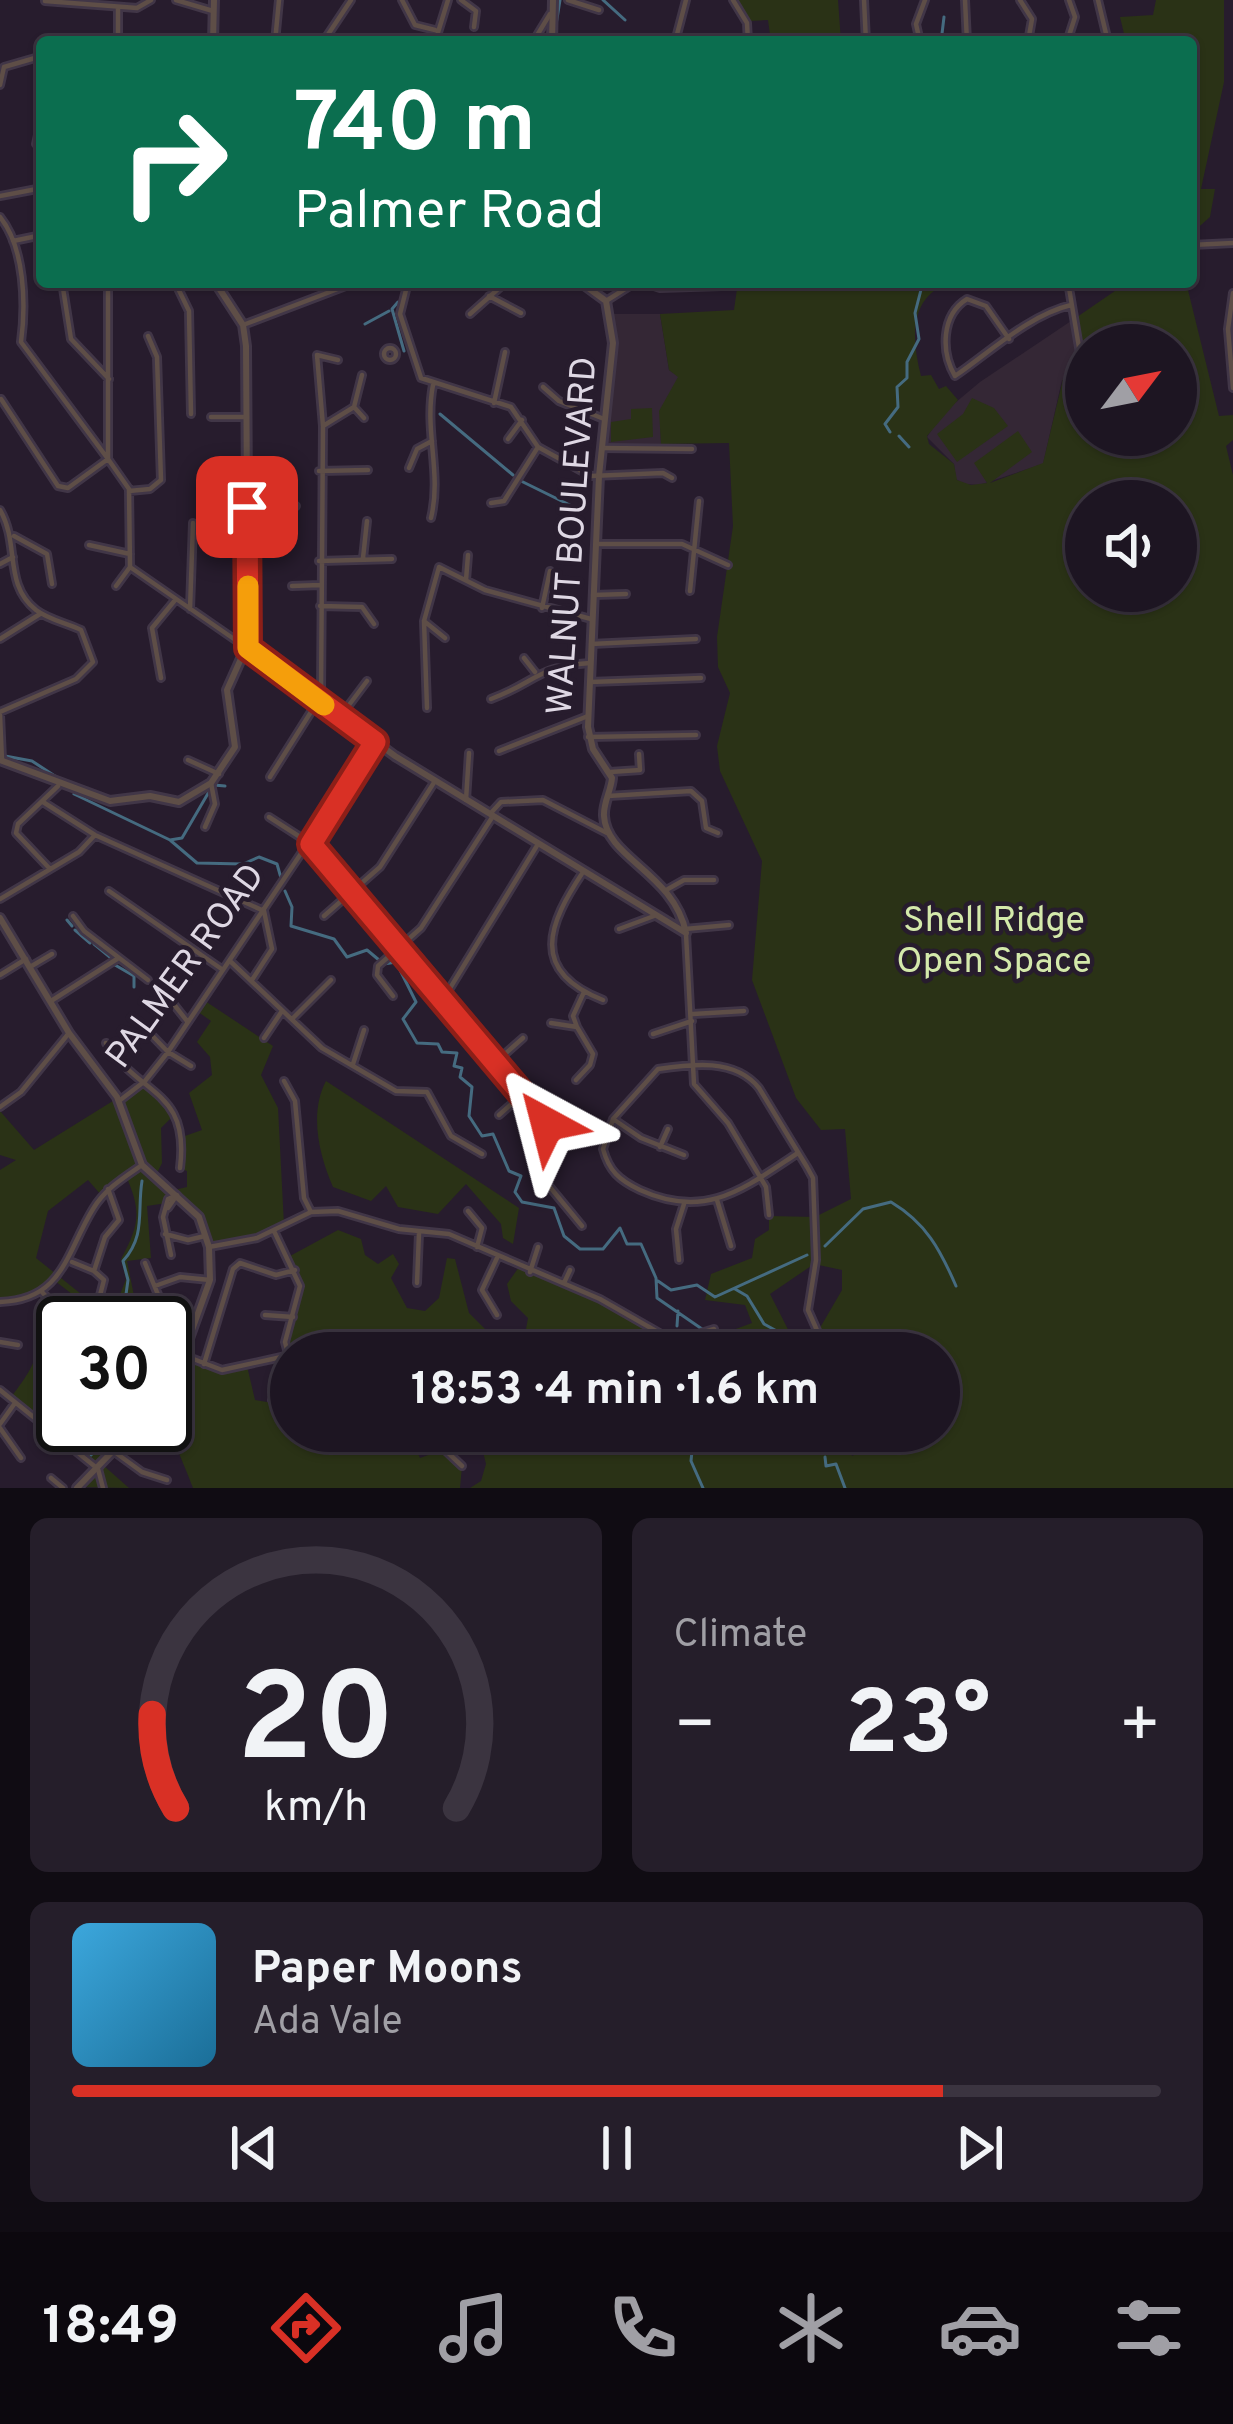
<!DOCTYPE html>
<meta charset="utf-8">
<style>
:root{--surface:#1d1522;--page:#251e2a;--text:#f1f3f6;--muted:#a09fa5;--line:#3b3440;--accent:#d93025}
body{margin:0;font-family:Overpass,sans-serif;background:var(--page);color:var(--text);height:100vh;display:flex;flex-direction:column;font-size:45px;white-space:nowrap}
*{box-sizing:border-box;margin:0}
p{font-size:39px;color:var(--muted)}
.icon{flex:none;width:66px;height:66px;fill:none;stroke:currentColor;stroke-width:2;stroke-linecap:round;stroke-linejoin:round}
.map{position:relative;height:1488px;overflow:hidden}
.drawer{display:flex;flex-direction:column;gap:30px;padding:30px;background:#100c13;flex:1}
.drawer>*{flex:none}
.top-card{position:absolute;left:36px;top:36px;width:1161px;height:252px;border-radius:12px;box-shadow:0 3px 9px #0004,0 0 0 3px var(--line);background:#0b6e4f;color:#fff;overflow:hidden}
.needle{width:78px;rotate:58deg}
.controls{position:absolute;left:1065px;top:324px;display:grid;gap:24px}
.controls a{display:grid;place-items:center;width:132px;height:132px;border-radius:50%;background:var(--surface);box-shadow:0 3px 9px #0004,0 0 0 3px var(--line);font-size:60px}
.speed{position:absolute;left:36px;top:1296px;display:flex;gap:24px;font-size:60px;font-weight:700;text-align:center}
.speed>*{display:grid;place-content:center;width:156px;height:156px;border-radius:50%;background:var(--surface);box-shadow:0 3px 9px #0004,0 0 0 3px var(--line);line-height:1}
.speed .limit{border:6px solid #111;border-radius:18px;background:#fff;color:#111}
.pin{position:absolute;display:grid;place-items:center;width:102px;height:102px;color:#fff;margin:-51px;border-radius:24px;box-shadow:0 6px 18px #0006}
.me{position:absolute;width:132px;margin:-66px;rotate:322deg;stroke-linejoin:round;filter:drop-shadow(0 0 9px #0008)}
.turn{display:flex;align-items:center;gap:42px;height:252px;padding:0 60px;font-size:54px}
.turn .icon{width:156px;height:156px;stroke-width:2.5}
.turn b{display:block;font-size:84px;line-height:102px}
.big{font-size:90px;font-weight:700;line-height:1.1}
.drawer .tile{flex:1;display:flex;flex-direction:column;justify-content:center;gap:18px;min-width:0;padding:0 42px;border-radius:18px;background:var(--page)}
.drawer .dial{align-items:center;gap:0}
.dial svg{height:312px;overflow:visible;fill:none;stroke:var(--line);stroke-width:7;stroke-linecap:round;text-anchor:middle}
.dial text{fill:var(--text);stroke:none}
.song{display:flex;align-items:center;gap:36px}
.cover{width:144px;height:144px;border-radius:18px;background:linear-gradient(135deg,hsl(200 70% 55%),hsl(200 70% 35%))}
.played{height:12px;border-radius:6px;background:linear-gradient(90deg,var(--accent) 80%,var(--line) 80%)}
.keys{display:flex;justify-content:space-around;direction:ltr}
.heat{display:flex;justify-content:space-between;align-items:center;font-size:66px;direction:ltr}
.drawer .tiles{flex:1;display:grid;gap:30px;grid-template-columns:1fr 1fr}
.tile:last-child{grid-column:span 2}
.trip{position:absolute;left:270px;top:1332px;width:690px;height:120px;border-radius:60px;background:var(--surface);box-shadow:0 3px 9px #0004,0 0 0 3px var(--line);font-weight:700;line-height:120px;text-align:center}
.dock{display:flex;height:192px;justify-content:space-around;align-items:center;background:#0c080e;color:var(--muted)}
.dock .icon{width:84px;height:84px}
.dock .active{color:var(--accent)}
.dock b{font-size:54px;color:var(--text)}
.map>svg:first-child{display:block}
.education{fill:#342735}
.green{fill:#2a3216;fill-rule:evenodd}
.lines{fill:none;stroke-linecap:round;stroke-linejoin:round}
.stream{stroke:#456b80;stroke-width:3}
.minor-casing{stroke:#413647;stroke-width:10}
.tertiary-casing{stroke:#413647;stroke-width:12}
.minor{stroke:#5e4e47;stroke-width:4.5}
.tertiary{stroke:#5e4e47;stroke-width:6}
.route-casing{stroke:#8d1f18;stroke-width:30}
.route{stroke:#d93025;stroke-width:21}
.slow{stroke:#f59e0b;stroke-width:21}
.labels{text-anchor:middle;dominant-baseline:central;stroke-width:9;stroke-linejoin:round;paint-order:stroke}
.street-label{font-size:36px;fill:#dfd8e4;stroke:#271c2d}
.park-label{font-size:36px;fill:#d4e9ab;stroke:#271c2d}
</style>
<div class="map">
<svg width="1233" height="1488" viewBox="0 0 1233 1488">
<rect width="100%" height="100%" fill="#271c2d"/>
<path class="education" d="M613,314H660L669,370L679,377L660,411L661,444L605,446Z
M1077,317L1085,383L1062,380L1043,464L979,485L964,484L956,479L954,464L927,437L943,413L980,382Z"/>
<path class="green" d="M736,0H838L841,42H771L768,20L749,21Z
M1156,0H1224V82L1201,189H1215L1210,217L1193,232V245L1191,42H1126L1120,17L1153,15Z
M738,282H952C909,295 911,338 921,376L931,375L939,389L946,386L958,400L927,436L929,444L954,464L957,480L971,485L987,483L974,463L1018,431L1032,452L990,483L1043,463L1063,379L1081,383L1085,379L1077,317L1128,282H1186L1219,416L1233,415V440L1226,446L1233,475V1488H470L481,1481L486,1464L478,1431H820L823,1441L834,1442L845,1431L852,1456L870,1447L862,1431H939V1353H827L817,1333L842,1290V1270L814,1264L770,1294L800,1353H690L698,1343L752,1323L745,1305L705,1300L711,1274L752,1258L755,1239L769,1230V1216L815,1217L851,1199L845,1129L821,1130L796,1098L752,980L762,861L720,771L717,746L730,693L718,667L717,637L733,526L729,443L661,444L659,411L678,377L669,370L660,314L734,310ZM1086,345H1176V435H1086ZM1086,501H1176V591H1086Z
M972,398L994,408L1008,426L957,462L937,434L963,414Z
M652,408L653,437L611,442V422L631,419V409Z
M202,999L273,1046L261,1075L278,1108L284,1225L257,1238L209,1247L199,1217L177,1196L171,1197L167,1203L147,1206L151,1258L127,1261L134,1296L127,1323H110L55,1281L16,1301L0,1300V1170L16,1160L0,1155V1111L34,1150L145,1081L176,1113L161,1128L162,1163L155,1177L170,1191L187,1187V1171L180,1168L182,1137L202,1130L189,1093L212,1075L210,1057L197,1042L211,1021L194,1009ZM126,1176C142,1212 139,1226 121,1259L126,1279L111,1318L36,1258L48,1211L88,1180L102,1196Z
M326,1081L519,1208L513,1244L503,1238L501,1224L466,1184L438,1214L398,1207L386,1186L371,1201L333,1187C319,1155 309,1113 326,1081Z
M338,1230L361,1239L365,1255L378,1264L393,1254L399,1264L391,1278L407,1308L425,1311L439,1298L447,1258L455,1259L469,1313L495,1339L525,1335L528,1318L511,1301L507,1284L519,1267L600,1299L663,1335L660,1353H291V1365C280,1322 314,1309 290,1256Z
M38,1321C63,1351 72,1396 48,1428L10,1399C27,1375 46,1354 33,1324Z
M183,1355L222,1370L247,1366L255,1400L285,1405L291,1431H395L410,1437L420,1458L445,1449L462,1466L460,1488H193C174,1436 150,1406 183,1355Z
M102,1425H138L103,1465L129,1488L77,1487L98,1469L78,1452Z"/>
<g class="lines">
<path class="stream" d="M603,0L625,20
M556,25L560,0
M546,42L549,30
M941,42L944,17
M379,282L404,288
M412,283L414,282
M398,302L392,309L404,351
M365,324L389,311
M440,414L513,475
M890,432L885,424L898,407L897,387L907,378V362L919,339L915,313L923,282
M899,436L909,447
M521,481L578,509
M5,756L32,761L64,782
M214,785L225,786
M74,794L170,840L197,863L243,864L259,857L277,864L281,878
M170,840L182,838L210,790
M285,891L292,907L291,926L334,939L347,957L367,950L379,960
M67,920L72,926
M75,930L90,943
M94,944L111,958
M384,964L396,962L416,1002L403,1019L417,1043L438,1044L442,1052L457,1053L454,1066L462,1068L460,1077L472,1087L469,1116L482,1136L493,1134L509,1171L521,1176L515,1192L522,1202L554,1208L564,1236L580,1249H603L620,1228L627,1244H641L656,1278L657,1298L702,1329
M115,965L134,976V987
M825,1246L863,1209L891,1202C926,1223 940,1249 956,1286
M658,1281L671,1290L697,1285L715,1297L807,1255
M735,1289L747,1296L764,1324L784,1335L786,1353
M122,1323L128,1280L123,1261C146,1236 137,1211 142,1181
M677,1326L678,1311
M694,1431L691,1461L703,1488
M809,1431L828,1452
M91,1455L113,1425
M825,1457L826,1466L836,1464L845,1488"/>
<defs>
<path id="minor" d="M176,0L213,11
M402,0L415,25L435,30
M461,0L476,11L474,27
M568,0L599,10
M733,0L747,23L748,42
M864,0L866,42
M965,0L967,42
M1020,0L1032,19L1028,42
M1098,0L1108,42
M45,1L137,8L151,0
M118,42V7
M275,42L279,0
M323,42L351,0
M435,42L448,0
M533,42L550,14
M675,42L686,0
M920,42L916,24L925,0
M973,42L1001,40
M1067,42L1075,17L1069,0
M0,85L4,67L42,56
M42,117L36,144L42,148
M0,196L42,188
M0,217C25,248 26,305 21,342L108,459L68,488L58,486L1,399
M13,241L42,235
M1191,245L1233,243
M62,282L71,339L109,379
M108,282V459L129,489L130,567
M175,282L189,311L191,414
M408,282L400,314L421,378L511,407L538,447L591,476L663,473L672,478
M642,282L660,288L722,286
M1068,282L1085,383
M1233,293L1228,329L1233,388
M489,296L521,313
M606,301L636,282
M470,314L506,282
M243,325L356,282
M1009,339L986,306L967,299C941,315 941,352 955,376C990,352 1029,315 1071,305
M384 354a6 6 0 1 1 12 0a6 6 0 1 1-12 0Z
M543,387L559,401L604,419
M494,403L505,352
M354,407L364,418
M211,417H247
M323,426L354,407L362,375
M508,439L522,420
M602,448L692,449
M409,468L417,449L432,441
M319,471L368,470
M216,476L247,474
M129,491L150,489L161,480L157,357L148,336
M491,503L504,501L538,447
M247,507L296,506
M0,510C20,544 3,584 36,610C49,620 67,623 81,630L93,662L76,679L0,712
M431,518C442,473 424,431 433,385
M14,536L47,554L52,584
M598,544H682L728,565
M89,545L130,554
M363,558L367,521
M319,561L392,559
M0,564L13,557
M130,567L247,648
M466,580L468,555
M116,586L130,567
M292,586L320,585
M690,591L699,501
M593,595L626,594
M320,606L362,607L374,624
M542,608L550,571
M190,609L193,523
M424,621L445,638
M0,639L40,614
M591,644L696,639
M524,658L535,672
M161,678L152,628L176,599
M590,682L701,678
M491,699C537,682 535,667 590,663
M427,708L424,621L439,567L485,590L591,619
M0,715L2,760
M340,717L367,681
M588,737L696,735
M499,751L588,716
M188,760L219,774
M610,772L640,770L639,754
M270,777L321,696L323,426L317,355L338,360
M608,796L691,791L702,801L706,828L718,833
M466,800L469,753
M43,802L95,835L264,911L272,949L252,980
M490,814L501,802L543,800L607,833
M269,817L311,844L543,1116L540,1175L582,1226
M205,827L215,804L211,783
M50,869L16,833L18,824L58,786
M583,872C549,923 528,971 603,1000
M668,889L684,880H714
M109,891L223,970
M0,899L79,852L95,835
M73,916L84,931L148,980
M324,916L380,867L435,781
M619,929L654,916
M685,929L729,925
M686,934L694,1084L728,1123L766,1187L769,1215
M230,961L322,1048L396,1091L427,1092L451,1136L482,1154
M30,967L52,954
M0,975L26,959
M393,996L377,975L378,966L421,928L493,816
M444,998L538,844
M51,1001L117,959
M172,1002L187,1021
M693,1014L744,1011
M292,1019L331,980
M551,1023L577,1027L573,1016L584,992
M141,1024L168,1052L191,1066
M653,1034L692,1021
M264,1038L282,1011
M106,1043C140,1097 190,1089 180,1168
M497,1061L523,1038
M353,1064L364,1030
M576,1080L590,1065L593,1054L577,1027
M284,1081L295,1101L304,1198L311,1212
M119,1101L145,1081L168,1052L375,743
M0,1107L21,1092L69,1033
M499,1115L524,1093
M613,1119L641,1138L684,1155
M660,1147L668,1129
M798,1153C743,1189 706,1220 640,1190C619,1180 609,1171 603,1149L613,1119L658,1069C692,1064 735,1058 759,1088L807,1167L813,1178L816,1260L808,1310L827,1353
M717,1200L731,1246
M168,1208L177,1195L168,1199L163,1217L171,1255
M468,1211L482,1228L477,1247
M274,1231L300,1286L285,1342L291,1365
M165,1234L188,1240L205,1236
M209,1247L257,1238L311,1212L338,1211L399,1229L449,1234L600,1299L663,1335L688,1337L714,1329
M679,1260L676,1229L684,1204
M72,1262L94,1271
M94,1271L105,1237L119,1220L108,1189
M94,1271L104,1280L98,1303
M530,1272L538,1247
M417,1283L419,1233
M564,1283L570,1270
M155,1286L180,1277L210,1280
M42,1292L71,1323
M0,1302C63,1300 66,1253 93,1209C105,1189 123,1178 142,1165
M157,1306L195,1322
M265,1315L293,1317
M497,1315L482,1290L497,1258
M93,1323L95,1320
M144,1323L159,1297L145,1263
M0,1342L18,1345
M165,1352L180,1362
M183,1355L222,1370L286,1356
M204,1364L233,1269L240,1263L276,1275L295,1270
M0,1390L98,1469L103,1488
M272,1400L291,1394
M0,1424L15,1403
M0,1428L21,1458
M425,1431L462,1466
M66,1439L78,1425
M116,1453L142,1472L167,1480
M51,1478L63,1488"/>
<path id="tertiary" d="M213,42L214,0
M552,42L553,0
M580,282L606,301L613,343L599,476L588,727L593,749L612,778C611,791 603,803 604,816C606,858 674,873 686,933
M248,648L395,756L686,933
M0,760L110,801L150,796L179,802L211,783L235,747L227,690L248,643L246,346L243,325L215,282
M0,918L69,1033L117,1097L142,1165L199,1217L209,1247L210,1280L183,1355L165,1383
M77,1488L138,1425"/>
</defs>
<use href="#minor" class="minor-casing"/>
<use href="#tertiary" class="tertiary-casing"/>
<use href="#minor" class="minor"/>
<use href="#tertiary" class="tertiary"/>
</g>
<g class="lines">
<defs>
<path id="route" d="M247,507L248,648L375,742L311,844L547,1124"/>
</defs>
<use href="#route" class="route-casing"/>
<use href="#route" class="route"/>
<path class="slow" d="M248,586V648L324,705"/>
</g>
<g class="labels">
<g class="street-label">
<text transform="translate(574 536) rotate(-86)">WALNUT BOULEVARD</text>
<text transform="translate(187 967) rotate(-54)">PALMER ROAD</text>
</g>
<g class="park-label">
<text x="994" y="922">Shell Ridge<tspan x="994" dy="41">Open Space</tspan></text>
</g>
</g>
</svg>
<div class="controls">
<a><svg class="needle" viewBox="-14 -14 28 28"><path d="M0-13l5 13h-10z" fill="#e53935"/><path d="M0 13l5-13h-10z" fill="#a09fa5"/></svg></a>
<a><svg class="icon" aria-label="sound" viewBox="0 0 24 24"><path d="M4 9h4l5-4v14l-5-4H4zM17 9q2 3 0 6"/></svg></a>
</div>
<div class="speed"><div class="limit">30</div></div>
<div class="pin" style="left:247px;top:507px;background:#d93025"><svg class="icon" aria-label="arrive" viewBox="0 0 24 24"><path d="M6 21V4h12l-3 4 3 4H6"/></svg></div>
<svg class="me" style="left:547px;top:1124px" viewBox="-20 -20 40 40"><path d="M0-17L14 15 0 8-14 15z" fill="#d93025" stroke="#fff" stroke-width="4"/></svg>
<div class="trip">18:53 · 4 min · 1.6 km</div>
<div class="top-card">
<div class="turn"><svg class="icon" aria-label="right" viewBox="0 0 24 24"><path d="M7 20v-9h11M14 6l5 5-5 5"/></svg><div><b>740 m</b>Palmer Road</div></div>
</div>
</div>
<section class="drawer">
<div class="tiles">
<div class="tile dial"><svg viewBox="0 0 100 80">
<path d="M14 69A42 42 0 1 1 86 69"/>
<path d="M14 69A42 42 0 0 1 8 45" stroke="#d93025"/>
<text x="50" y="56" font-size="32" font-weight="700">20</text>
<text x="50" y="72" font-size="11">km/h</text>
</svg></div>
<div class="tile"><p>Climate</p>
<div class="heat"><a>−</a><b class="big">23°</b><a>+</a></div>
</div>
<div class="tile">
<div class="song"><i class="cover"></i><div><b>Paper Moons</b><p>Ada Vale</p></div></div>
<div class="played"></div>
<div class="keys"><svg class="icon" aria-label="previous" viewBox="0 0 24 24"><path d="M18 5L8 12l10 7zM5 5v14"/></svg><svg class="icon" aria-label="pause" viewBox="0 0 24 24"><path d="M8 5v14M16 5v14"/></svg><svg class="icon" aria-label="next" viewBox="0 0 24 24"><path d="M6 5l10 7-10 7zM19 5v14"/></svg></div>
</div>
</div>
</section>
<nav class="dock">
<b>18:49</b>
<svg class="icon active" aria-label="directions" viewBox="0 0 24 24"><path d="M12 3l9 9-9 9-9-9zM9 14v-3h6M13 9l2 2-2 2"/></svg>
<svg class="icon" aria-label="music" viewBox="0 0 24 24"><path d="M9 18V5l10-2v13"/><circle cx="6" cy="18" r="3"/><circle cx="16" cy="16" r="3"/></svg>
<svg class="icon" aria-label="phone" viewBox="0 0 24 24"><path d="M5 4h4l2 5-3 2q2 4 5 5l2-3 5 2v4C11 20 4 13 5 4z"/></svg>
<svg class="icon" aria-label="climate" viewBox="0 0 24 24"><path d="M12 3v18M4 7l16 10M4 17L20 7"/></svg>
<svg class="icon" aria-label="car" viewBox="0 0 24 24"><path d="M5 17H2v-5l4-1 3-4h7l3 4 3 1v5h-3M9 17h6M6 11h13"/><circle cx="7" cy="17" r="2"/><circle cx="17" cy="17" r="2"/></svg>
<svg class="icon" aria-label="filters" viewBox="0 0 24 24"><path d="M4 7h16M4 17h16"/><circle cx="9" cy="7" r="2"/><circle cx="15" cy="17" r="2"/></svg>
</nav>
